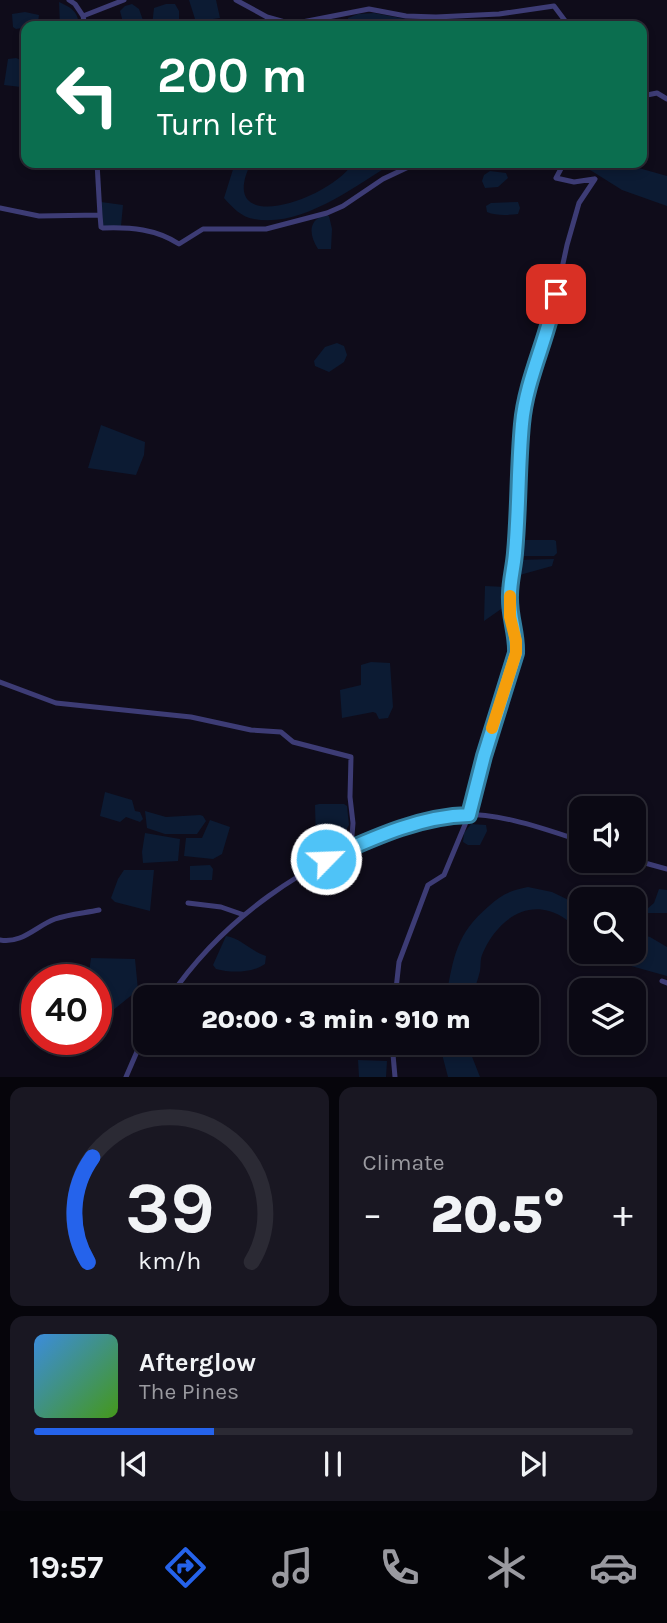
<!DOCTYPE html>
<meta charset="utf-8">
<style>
:root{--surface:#0b0914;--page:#191722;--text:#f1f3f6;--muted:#9a9aa0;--line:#2b2a34;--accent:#2563eb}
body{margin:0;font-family:Karla,sans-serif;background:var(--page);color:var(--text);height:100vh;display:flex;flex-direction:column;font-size:26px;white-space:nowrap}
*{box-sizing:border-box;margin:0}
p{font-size:23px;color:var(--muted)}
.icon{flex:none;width:38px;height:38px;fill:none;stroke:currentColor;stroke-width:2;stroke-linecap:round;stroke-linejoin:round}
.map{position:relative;height:1077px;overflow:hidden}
.sheet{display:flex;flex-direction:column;gap:10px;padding:10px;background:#06050b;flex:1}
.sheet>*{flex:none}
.guide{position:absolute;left:21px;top:21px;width:626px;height:147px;border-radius:14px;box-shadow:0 4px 10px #0003,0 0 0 2px var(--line);background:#0b6e4f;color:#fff;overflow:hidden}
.buttons{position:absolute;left:569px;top:796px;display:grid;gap:14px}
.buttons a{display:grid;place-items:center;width:77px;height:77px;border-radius:14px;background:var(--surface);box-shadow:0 4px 10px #0003,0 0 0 2px var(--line);font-size:35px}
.speed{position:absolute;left:21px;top:964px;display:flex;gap:14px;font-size:35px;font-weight:700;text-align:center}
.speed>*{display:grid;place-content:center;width:91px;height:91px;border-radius:50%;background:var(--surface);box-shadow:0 4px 10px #0003,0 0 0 2px var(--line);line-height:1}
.speed .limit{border:10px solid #d22;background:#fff;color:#111}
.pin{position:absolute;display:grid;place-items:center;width:60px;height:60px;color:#fff;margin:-30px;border-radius:14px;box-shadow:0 4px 10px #0006}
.me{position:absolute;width:77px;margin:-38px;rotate:66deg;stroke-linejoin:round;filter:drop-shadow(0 0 5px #0008)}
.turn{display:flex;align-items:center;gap:24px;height:147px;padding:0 21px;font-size:32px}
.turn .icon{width:91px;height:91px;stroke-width:2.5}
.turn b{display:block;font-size:49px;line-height:60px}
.big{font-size:52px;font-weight:800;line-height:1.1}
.sheet .widget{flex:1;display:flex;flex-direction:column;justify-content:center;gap:10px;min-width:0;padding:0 24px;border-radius:14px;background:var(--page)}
.sheet .dial{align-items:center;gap:0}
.dial svg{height:182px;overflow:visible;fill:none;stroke:var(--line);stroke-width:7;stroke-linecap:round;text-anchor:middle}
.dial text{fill:var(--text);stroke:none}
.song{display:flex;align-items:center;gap:21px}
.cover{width:84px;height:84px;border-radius:10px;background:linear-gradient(135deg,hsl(210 70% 55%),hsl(100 70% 35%))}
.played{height:7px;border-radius:4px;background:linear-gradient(90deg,var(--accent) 30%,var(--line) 30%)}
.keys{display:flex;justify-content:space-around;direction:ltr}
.heat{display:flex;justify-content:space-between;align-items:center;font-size:38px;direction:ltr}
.sheet .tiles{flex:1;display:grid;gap:10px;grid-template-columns:1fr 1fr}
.widget:last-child{grid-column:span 2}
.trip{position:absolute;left:133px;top:985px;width:406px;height:70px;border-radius:14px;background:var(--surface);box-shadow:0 4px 10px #0003,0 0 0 2px var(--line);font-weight:800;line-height:70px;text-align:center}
.tab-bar{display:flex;height:112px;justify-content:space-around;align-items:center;background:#040408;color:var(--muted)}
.tab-bar .icon{width:49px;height:49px}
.tab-bar .on{color:var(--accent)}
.tab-bar b{font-size:32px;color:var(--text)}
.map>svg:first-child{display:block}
.water{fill:#0c1b33}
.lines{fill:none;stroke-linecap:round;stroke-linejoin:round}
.minor{stroke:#3d3c75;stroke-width:5}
.route-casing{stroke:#337fa1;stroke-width:18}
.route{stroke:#4fc3f7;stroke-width:12}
.slow{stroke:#f59e0b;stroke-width:12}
</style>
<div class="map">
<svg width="667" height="1077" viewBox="0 0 667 1077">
<rect width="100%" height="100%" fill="#0f0c1a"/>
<path class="water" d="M189,0H216L220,18L198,21L195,19Z
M59,2C72,8 78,11 79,26H60Z
M132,4L139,9L145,26H124L120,11L125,6Z
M166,4H175L179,11V26H152L154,8Z
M25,12L39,15L38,22L32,26L16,29L13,27L12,14Z
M374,13L411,20L414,26H347L348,18L358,14Z
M16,58L21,60V87L4,85L8,59Z
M235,163H251C214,238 329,201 353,163H393C355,186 302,228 254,219C241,217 232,207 224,198Z
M579,163H621L667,176V206L622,190Z
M490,171L506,173L508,178L498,187L485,188L482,181L484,175Z
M101,202L123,205L121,226H102Z
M518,202L520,208L518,214C509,215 496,216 487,212L486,206L491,203Z
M324,215L329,216L332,229L331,249H318C309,235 308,221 324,215Z
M337,343L344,346L347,355L344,362L329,372L315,366L314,361L325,347Z
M101,425L145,442L144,455L136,475L88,468Z
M521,540H554L556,541L557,553L554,556H521Z
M554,559L552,566L516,576L518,560Z
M485,586L506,587L504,607L484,621Z
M371,662L390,663L393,707L388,718L379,719L376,713L373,712L342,718L340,690L361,685V665Z
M105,792L132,800L135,811L140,812L143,819L140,822L126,817L120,822L100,816Z
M319,804H344L347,806L349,825L343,835L347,838C341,854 326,849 316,840L315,805Z
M145,811L166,817L200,815L203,816L206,821L197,834H165L147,828Z
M210,820L230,827L222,854L213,859L184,856L186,838H202Z
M471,824L486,825L487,831L480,845H468L463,842L464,833Z
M145,833L180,839L178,861L143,863L142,852Z
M210,865L213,869L212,880H190V866Z
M124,870H154L150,911L115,902L111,898L118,879Z
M528,887L552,892L581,906V931C571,923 561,914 549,911C518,902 492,929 482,955C480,960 481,966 480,971C478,980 474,989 472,997H446C454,956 456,934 489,906C501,895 511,890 528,887Z
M659,889L667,890V913H647V909L654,903Z
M634,933L650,937L667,947V976L624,964L608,952H634Z
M226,936C242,939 251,951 266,956L265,964C252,973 231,973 216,969L213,965Z
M91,958L135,959L138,990L112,1011H104L96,1000V980H88Z
M271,1043H349V1054L271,1050Z
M357,1043H390L389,1057H356Z
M443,1043H470L471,1054L480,1077H448L443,1058Z
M358,1060L387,1061L386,1077H359Z"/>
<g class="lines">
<path class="minor" d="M69,0L75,4L83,16L124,0
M236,0L267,17L292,24L369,9L406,16L436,17L499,14L554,6L569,26
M83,16L85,26
M642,96L657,93L667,99
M564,163L556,178L574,182L594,179
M0,208L39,216L100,215L97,163
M100,215L101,227L103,228C131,227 156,229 179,244L203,229H266L327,213L343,206L383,179L417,163
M0,682L56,703L191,717L251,730L281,732L293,742L351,757L350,797L353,823L351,848
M634,860L667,869
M188,903L221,907L244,915
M0,940C22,944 36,926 55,919C69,914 85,913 99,910
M662,981L667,983
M169,998C223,918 305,862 396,831C412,826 430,816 447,815C494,811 537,826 581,841
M395,998L399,962L428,885L444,875L469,815L484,756L515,653L516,641L510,616V593L515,555L522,422L534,369L551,319L567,245L579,203L595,179
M392,1043L395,1077
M126,1077L145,1033"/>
</g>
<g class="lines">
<defs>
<path id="route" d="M326,859C371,839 419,816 469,815L484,756L516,653C517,633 509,617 510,595C510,581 514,567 515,553C519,510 518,467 522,424C526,379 548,338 556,294"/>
</defs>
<use href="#route" class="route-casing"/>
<use href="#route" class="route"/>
<path class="slow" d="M492,728L516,653V641L510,617V596"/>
</g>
</svg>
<div class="buttons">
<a><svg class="icon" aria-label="sound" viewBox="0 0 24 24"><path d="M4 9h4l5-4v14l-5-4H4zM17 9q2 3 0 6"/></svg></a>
<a><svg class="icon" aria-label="search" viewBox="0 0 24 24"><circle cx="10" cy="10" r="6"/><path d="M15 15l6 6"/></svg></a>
<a><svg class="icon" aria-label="layers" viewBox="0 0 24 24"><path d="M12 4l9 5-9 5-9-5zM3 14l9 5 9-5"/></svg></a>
</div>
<div class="speed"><div class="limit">40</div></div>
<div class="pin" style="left:556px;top:294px;background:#d93025"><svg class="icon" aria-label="arrive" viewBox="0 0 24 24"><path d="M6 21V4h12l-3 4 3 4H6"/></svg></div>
<svg class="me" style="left:326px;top:859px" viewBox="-20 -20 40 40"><circle r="17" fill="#4fc3f7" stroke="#fff" stroke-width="3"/><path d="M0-11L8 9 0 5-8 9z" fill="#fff"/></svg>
<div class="trip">20:00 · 3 min · 910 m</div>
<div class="guide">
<div class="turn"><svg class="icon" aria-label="left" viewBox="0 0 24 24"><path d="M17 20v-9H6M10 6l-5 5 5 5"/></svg><div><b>200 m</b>Turn left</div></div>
</div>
</div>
<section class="sheet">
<div class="tiles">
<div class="widget dial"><svg viewBox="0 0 100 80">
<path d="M14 69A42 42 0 1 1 86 69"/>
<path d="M14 69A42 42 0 0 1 16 23" stroke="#2563eb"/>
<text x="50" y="56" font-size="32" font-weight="700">39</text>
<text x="50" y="72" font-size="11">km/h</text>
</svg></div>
<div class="widget"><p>Climate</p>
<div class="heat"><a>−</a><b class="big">20.5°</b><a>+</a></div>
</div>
<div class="widget">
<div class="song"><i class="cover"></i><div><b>Afterglow</b><p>The Pines</p></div></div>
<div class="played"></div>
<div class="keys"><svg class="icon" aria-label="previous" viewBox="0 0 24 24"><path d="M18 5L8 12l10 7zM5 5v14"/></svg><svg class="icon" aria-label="pause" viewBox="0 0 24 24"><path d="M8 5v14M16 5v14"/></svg><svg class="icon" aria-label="next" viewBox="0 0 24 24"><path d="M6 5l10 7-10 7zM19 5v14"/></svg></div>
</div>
</div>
</section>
<nav class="tab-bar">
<b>19:57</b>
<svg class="icon on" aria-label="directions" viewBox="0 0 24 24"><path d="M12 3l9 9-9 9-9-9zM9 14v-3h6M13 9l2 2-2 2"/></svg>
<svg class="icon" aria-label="music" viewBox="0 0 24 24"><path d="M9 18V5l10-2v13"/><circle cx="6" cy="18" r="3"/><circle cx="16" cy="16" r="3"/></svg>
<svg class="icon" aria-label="phone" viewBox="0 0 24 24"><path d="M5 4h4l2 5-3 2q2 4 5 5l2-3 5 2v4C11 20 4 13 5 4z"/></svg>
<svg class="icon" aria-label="climate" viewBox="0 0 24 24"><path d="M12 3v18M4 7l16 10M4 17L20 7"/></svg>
<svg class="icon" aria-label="car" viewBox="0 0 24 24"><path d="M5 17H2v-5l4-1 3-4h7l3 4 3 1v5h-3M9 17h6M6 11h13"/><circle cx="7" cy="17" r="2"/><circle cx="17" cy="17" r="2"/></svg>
</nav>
